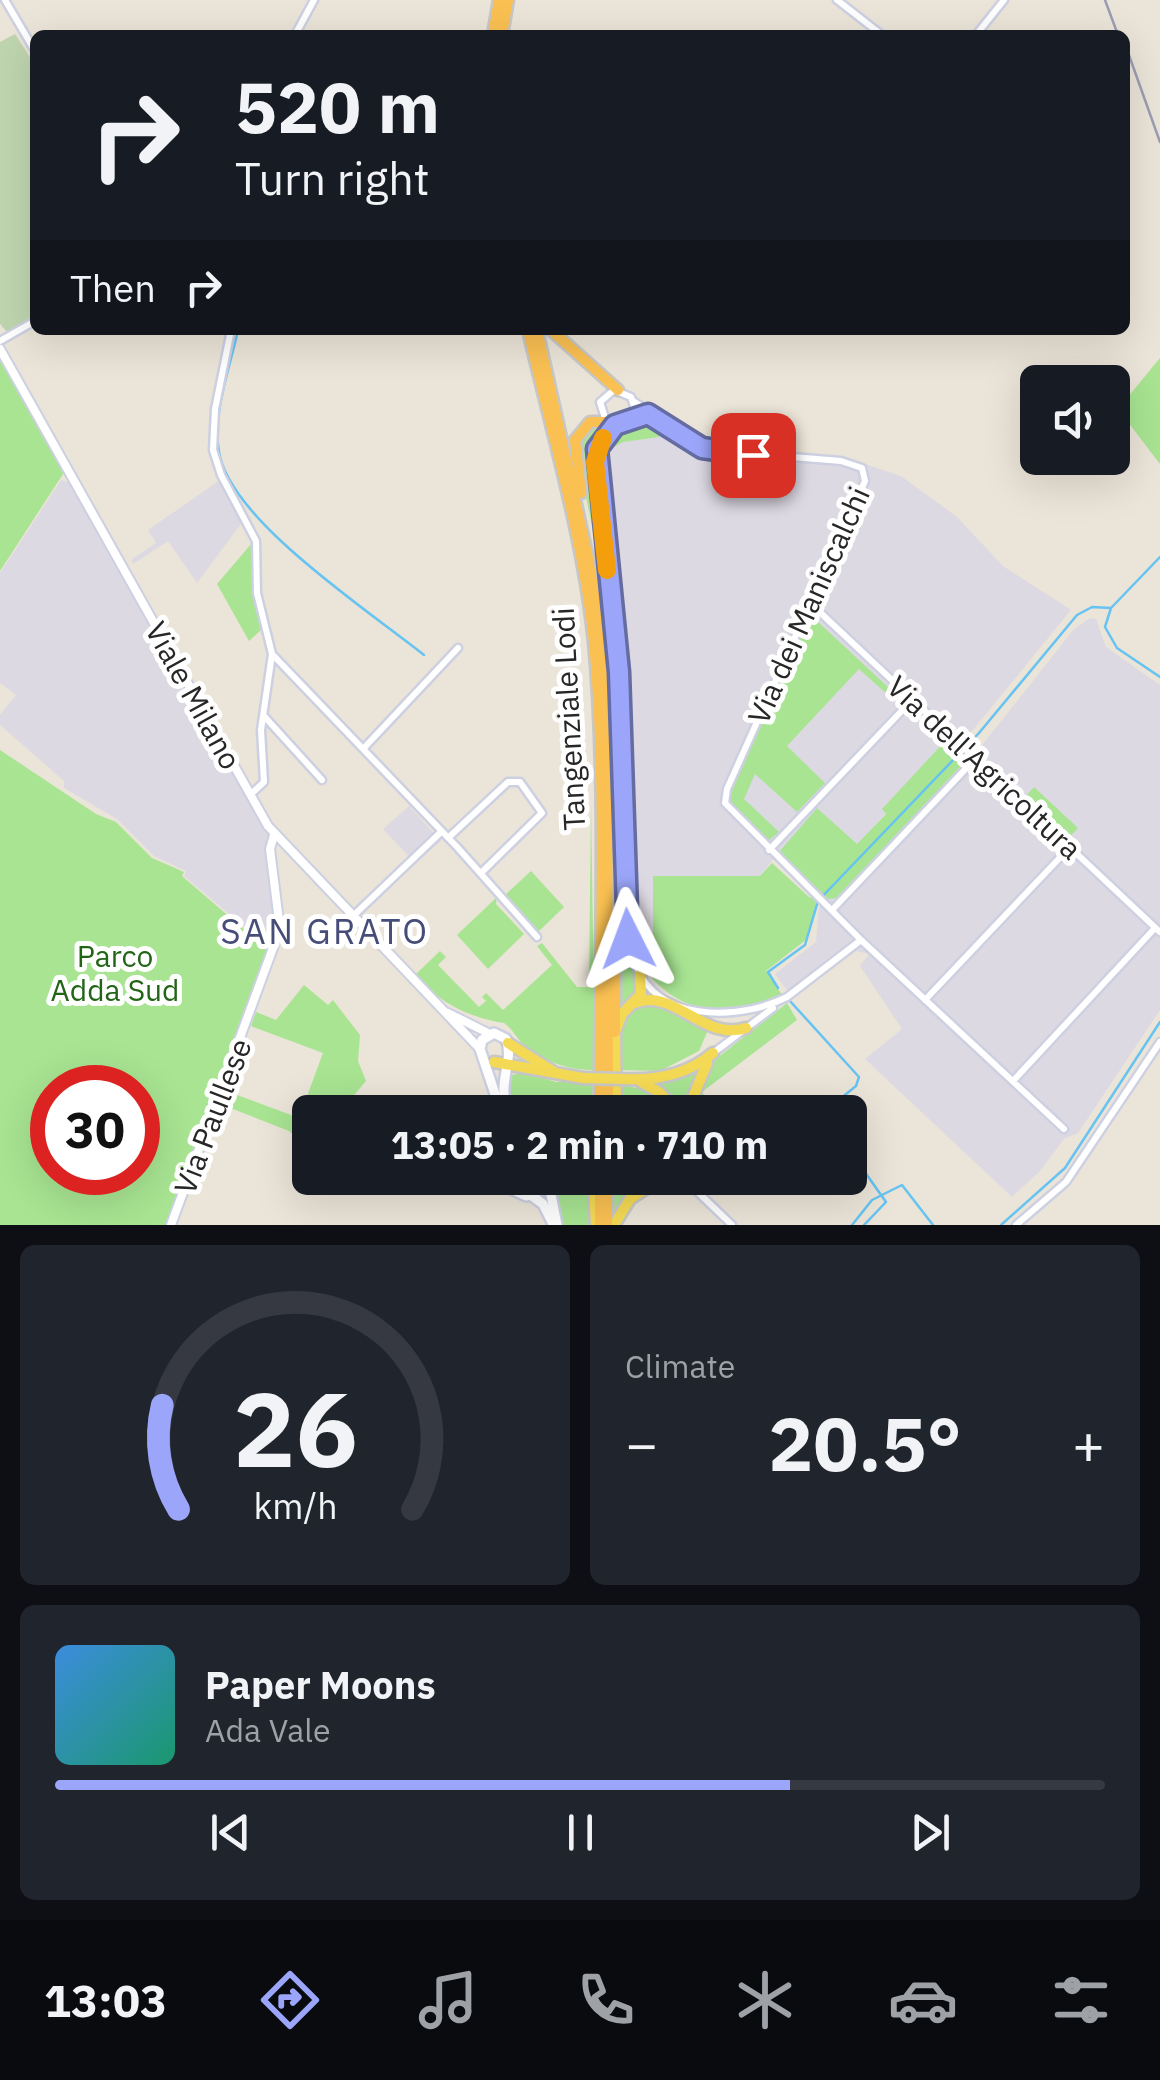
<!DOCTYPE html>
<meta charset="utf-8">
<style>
:root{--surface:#171b24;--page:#20242c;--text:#f1f3f6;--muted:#9ea1a6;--line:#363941;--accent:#9ba6fa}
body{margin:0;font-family:"IBM Plex Sans",sans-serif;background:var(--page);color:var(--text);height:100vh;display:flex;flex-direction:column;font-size:38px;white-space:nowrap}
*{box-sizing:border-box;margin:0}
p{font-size:32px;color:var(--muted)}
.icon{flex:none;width:55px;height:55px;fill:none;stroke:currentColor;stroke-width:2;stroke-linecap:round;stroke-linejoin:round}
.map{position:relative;height:1225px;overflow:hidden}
.sheet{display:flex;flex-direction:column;gap:20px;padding:20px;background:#0d0f14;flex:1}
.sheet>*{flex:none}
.guide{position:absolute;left:30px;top:30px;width:1100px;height:305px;border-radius:15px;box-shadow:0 10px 40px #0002;background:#171b24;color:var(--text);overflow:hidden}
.tools{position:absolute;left:1020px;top:365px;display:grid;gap:20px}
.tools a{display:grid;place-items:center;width:110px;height:110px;border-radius:15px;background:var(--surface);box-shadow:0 10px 40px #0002;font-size:50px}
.speed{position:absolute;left:30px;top:1065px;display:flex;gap:20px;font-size:50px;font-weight:700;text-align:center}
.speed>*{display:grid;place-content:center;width:130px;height:130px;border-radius:50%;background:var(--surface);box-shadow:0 10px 40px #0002;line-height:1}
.speed .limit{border:15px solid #d22;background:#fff;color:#111}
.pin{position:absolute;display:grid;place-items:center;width:85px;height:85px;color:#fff;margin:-42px;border-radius:20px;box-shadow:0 5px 15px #0006}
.me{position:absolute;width:110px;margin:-55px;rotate:357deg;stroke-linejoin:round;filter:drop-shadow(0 0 8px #0008)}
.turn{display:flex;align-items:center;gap:35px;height:210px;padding:0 40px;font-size:45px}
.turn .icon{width:130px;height:130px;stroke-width:2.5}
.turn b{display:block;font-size:70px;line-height:85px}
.then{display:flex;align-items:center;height:95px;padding:0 40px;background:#0003;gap:20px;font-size:38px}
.big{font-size:75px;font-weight:700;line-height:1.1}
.sheet .card{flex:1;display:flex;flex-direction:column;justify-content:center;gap:15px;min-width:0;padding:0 35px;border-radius:15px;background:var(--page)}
.sheet .dial{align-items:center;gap:0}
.dial svg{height:260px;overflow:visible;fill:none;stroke:var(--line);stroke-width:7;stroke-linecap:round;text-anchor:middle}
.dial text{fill:var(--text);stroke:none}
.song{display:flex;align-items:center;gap:30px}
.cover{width:120px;height:120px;border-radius:15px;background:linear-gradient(135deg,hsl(210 70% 55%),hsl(160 70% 35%))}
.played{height:10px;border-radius:5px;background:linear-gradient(90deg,var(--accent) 70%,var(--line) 70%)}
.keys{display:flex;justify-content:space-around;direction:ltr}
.heat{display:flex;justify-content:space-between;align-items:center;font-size:55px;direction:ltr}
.sheet .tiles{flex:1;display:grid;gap:20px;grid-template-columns:1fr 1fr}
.card:last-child{grid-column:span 2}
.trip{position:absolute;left:292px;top:1095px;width:575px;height:100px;border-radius:15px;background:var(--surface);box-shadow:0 10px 40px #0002;font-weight:700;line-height:100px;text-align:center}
.dock{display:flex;height:160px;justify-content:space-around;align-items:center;background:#090b0e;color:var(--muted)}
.dock .icon{width:70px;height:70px}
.dock .current{color:var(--accent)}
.dock b{font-size:45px;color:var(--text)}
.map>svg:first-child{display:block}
.industrial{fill:#ddd9e3}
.green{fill:#a8e492;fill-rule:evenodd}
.cemetery{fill:#bfd5af}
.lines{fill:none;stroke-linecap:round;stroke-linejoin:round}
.stream{stroke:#66c3f2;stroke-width:2.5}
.minor-casing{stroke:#cdd0e1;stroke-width:11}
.tertiary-casing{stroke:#cdd0e1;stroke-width:12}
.secondary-casing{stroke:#cdd0e1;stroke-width:14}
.primary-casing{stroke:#c7c7c7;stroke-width:15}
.trunk-casing{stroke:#c7c7c7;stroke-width:15}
.minor{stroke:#fff;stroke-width:6}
.tertiary{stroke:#fff;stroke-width:8}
.secondary{stroke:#fff;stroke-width:9}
.primary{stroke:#f4da54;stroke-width:10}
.trunk{stroke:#fac052;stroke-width:10}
.rail{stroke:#9b9db3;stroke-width:2.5}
.primary-bridge-casing{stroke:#c7c7c7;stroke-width:15;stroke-linecap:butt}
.primary-bridge{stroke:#f4da54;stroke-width:10}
.route-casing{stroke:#656ca2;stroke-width:25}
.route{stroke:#9ba6fa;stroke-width:18}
.slow{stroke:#f59e0b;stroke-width:18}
.labels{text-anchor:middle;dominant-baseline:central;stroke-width:10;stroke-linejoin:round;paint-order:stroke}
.street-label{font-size:30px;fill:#272727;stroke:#fff}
.park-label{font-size:30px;fill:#226517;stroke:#fff}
.quarter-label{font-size:35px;letter-spacing:2.5px;fill:#474d79;stroke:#fff}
</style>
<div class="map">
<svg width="1160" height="1225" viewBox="0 0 1160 1225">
<rect width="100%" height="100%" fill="#ebe4d8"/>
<path class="industrial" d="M644,407L709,446L844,457L901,476L957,517L1003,566L1071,610L964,741L956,748L948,740L883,809L886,813L857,845L779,852L760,876L653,954L622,926L615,673L592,467L594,448L606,429L631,421Z
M223,478L246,517L197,583L168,541L133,564L131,560L156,543L148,530Z
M61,480L80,486L273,835L280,920L272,950L184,876L186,871L154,856L117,819L64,788V781L0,725V715L16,695L0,683V573Z
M1090,618L1096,619L1106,647L1160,685V1010L1078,1133L1064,1139L1040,1171L1012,1197L865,1059L902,1029L860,966L869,954L856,951L793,998L775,974L816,942L819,908L979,749L1074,629Z
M409,806L441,841L415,863L383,829Z"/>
<path class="green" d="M0,357L65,471L0,571Z
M1160,358V464L1118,409Z
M638,420L663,428L659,437L623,442L605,452L603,491L608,492L603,495C589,448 601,442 638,420Z
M595,424L606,429L594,448L592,467L615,673L623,933L638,992L618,1011L610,673L597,552L577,451L580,435Z
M252,543L262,629L249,641L217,584Z
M816,620L902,700L899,705L859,669L787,746L825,783L797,812L755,774L744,799L779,832L768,841L733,807L729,796L805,628Z
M947,739L963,755L964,763L837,898L828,899L779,852L817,808L857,844L886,814L882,809Z
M0,750L96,814L116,822L152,858L184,872L182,876L269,951L167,1225H0ZM52,1088H138V1172H52Z
M1034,787L1078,828L1068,839L1024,798Z
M591,804L595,1070C570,1070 545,1063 526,1047C517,1040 514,1030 504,1023C467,1017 440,1003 415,975L440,951L446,957L438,965L479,1007L486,1001L482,997L486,993L503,1010L552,965L537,946L542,943L577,987H589Z
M772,863L809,897L817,899L807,939L766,971L782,995C721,1031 645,1003 630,934L653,953V876H760Z
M531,871L564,907L538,932L505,895Z
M497,897L496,904L524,934L488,969L457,935Z
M304,985L328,1005L333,1000L360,1035L358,1061L366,1081L340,1112H310V1147L289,1131L220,1104L229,1092L299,1118L323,1053L251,1026L256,1012L276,1020Z
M787,1003L797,1020L702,1092L711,1105L709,1112H690L712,1062Z
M659,1004L708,1030L699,1051L660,1071L619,1070L618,1031L629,1011Z
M700,1068L684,1112L650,1082Z
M524,1072L556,1082H593L591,1112H513L507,1086L512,1075Z
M618,1084L646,1090L672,1112H619Z
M564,1178H582L591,1188V1225H562L554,1187Z
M612,1178L650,1180L614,1214Z"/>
<path class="cemetery" d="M15,34L35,65V316L7,332L0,324V42Z"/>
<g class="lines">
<path class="stream" d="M238,330C230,368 212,413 219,452C230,520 369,611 424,655
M1160,557L1111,608L1105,627L1117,648L1160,677
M778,988L768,972L805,945L818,901L979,733L1077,615L1092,607L1111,608
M790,1001L859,1077L856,1086L824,1112
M850,1151L886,1202L864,1225
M852,1225L872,1200L902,1185L933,1225
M1001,1225L1065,1168L1160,1022"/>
<defs>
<path id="minor" d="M5,0L35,51
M837,0L882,35
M295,35L314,0
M976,35L1004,0
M231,330L215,409L213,450L221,475L256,541L257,593L272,654L261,730L264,782L250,795
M0,341L35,321
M633,401L709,450L841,461L862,468L865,481L727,789L725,803L861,940L1064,1129
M647,415C620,422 599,430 595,461C602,532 614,603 619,674C624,741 611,927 641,976C669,1024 746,1018 787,997
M606,421L600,402L614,390L631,397L634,406L630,419
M809,602L1160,932
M272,654L458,848L537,937
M264,716L322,780
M363,749L458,648
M448,838L508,782H520L542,813L481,873
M769,850L913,699
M833,909L976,758
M352,917L440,833
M787,997L861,940
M925,1000L1070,847
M713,1053L773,1008
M1013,1081L1155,928
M683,1178L732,1225
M1016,1225L1066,1182L1160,1042"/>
<path id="tertiary" d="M0,349L268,826L480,1049
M448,1013L490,1034
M171,1225L280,929L270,849L274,835"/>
<path id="secondary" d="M501,1112L480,1049L482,1040L494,1033L506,1039C515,1061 496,1081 508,1112
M505,1178L513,1190L526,1196L544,1189L550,1178
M549,1184L557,1225
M532,1196L543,1204L553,1224"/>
<path id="primary" d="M634,1003C675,987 703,1042 746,1028
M508,1043L554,1072
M494,1062L583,1078
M622,1079C654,1081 687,1075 713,1053
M641,1082L659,1092L678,1112
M616,1112L615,1032L622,1014L641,994L640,975
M687,1112L707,1063
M550,1178H552
M588,1178L594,1189L596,1225
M614,1225L630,1199L662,1178"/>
<path id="trunk" d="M493,35L499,0
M502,35L508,0
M528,330C552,433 583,537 594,642C608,793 599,960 600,1112
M537,330L588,558L603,646L607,725L608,1112
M551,330L618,390
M581,493L575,440L590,422H607
M615,973V1032
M600,1178V1225
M607,1225V1178"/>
</defs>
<use href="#minor" class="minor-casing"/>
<use href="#tertiary" class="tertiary-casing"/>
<use href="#secondary" class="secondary-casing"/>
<use href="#primary" class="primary-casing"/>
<use href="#trunk" class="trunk-casing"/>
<use href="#minor" class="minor"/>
<use href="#tertiary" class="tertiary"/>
<use href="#secondary" class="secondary"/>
<use href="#primary" class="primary"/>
<use href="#trunk" class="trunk"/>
<path class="rail" d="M1105,0L1118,35
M1125,44L1160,142"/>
<defs>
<path id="primary-bridge" d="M583,1078L622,1079"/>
</defs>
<use href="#primary-bridge" class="primary-bridge-casing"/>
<use href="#primary-bridge" class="primary-bridge"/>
</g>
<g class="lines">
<defs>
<path id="route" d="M628,939L619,672L597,449L615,425L648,414L702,448L753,455"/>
</defs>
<use href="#route" class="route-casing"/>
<use href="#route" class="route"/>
<path class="slow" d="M603,438L595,462L607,570"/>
</g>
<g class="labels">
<g class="street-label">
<text transform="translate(808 605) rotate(-66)">Via dei Maniscalchi</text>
<text transform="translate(194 695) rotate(61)">Viale Milano</text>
<text transform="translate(568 719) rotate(-93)">Tangenziale Lodi</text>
<text transform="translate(985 767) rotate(43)">Via dell'Agricoltura</text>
<text transform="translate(212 1116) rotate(-69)">Via Paullese</text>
</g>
<g class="park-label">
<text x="115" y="955">Parco<tspan x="115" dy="34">Adda Sud</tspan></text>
</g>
<g class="quarter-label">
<text x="325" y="931">SAN GRATO</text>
</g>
</g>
</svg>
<div class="tools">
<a><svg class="icon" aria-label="sound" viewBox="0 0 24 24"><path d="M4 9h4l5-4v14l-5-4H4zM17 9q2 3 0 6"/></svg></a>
</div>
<div class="speed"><div class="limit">30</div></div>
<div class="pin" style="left:753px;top:455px;background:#d93025"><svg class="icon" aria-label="arrive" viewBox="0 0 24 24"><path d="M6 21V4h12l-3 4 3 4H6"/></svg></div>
<svg class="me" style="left:628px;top:939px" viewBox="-20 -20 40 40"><path d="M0-17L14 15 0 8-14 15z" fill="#9ba6fa" stroke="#fff" stroke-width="4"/></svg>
<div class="trip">13:05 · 2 min · 710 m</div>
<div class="guide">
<div class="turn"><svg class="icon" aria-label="right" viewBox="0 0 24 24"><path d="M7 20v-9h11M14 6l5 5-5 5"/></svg><div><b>520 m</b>Turn right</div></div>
<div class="then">Then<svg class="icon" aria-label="right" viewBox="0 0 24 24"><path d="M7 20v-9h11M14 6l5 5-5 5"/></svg></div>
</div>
</div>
<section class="sheet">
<div class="tiles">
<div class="card dial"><svg viewBox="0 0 100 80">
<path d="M14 69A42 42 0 1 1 86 69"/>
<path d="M14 69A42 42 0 0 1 9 37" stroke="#9ba6fa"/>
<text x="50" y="56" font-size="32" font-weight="700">26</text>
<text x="50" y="72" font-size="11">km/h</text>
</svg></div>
<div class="card"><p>Climate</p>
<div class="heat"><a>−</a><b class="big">20.5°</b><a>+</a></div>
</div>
<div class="card">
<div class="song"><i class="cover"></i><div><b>Paper Moons</b><p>Ada Vale</p></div></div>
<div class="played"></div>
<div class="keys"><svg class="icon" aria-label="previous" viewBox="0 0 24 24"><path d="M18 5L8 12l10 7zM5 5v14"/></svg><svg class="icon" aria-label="pause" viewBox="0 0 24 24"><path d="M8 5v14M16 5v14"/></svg><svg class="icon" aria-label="next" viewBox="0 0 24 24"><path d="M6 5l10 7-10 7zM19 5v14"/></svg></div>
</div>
</div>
</section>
<nav class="dock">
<b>13:03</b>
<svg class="icon current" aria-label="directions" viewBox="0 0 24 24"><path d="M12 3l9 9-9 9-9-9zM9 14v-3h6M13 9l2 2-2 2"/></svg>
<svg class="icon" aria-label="music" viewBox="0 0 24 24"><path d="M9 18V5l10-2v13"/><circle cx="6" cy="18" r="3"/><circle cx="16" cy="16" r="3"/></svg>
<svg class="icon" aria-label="phone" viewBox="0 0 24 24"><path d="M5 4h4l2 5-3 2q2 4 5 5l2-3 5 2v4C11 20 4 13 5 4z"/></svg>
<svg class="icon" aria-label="climate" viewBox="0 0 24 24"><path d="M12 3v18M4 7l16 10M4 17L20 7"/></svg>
<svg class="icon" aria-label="car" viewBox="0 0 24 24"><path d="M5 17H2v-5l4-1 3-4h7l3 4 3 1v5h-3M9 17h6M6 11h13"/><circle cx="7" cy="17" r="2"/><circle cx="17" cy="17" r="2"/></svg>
<svg class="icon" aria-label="filters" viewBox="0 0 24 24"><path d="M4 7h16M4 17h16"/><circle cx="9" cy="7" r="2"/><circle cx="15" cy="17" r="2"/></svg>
</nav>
